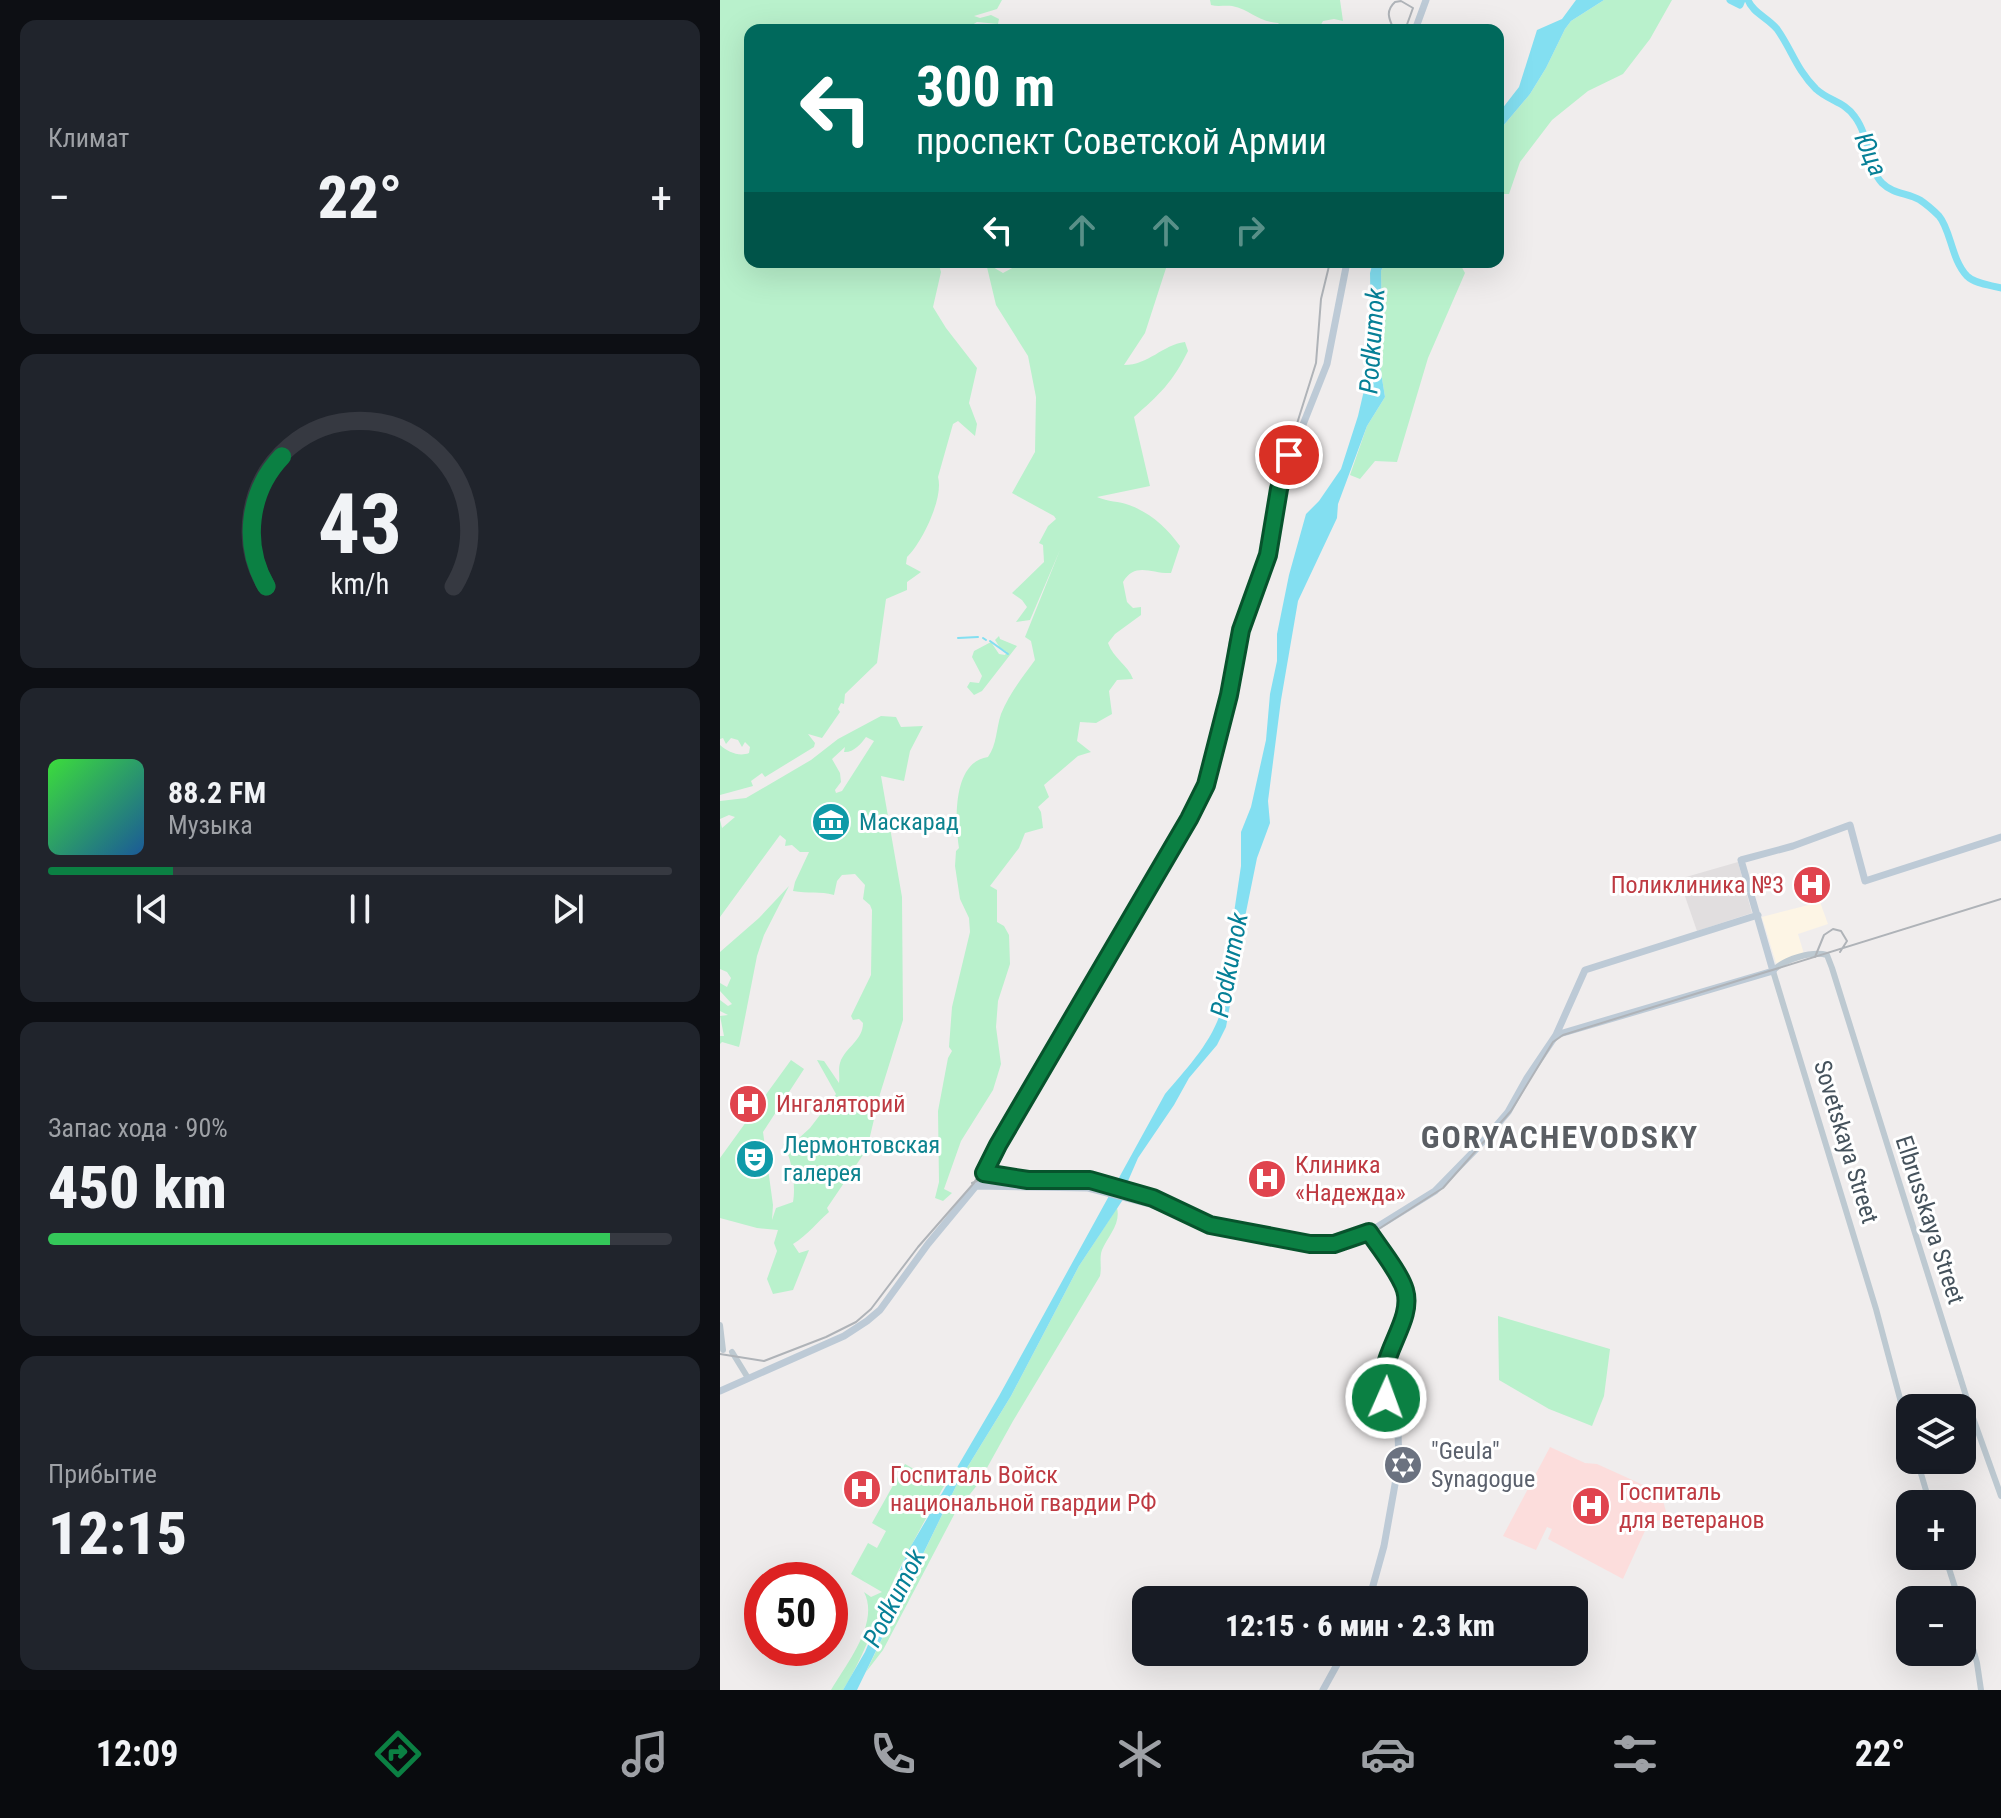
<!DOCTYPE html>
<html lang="ru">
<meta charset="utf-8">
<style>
:root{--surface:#171b24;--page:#20242c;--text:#f1f3f6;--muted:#9ea1a6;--line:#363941;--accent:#0b8043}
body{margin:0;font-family:"Roboto Condensed",sans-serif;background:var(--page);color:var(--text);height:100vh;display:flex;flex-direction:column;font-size:30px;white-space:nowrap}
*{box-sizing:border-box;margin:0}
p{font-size:26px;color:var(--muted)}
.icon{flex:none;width:44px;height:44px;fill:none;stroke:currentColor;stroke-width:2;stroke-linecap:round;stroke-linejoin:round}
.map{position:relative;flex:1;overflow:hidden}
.panel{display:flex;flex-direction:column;gap:20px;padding:20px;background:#0d0f14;width:720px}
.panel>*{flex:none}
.hud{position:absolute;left:24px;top:24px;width:760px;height:244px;border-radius:16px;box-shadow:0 8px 32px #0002;background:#00695c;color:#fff;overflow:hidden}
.tools{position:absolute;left:1176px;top:1394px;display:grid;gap:16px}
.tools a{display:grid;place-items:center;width:80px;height:80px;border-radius:16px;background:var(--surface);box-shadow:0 8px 32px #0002;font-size:40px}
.speed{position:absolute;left:24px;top:1562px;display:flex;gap:16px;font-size:40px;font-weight:700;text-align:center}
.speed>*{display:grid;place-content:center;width:104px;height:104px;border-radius:50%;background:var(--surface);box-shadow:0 8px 32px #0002;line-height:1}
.speed .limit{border:12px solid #d22;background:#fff;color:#111}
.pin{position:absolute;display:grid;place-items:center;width:68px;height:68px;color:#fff;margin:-34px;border:4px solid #fff;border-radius:50%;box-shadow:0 2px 8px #0007}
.me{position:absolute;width:88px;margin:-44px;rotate:2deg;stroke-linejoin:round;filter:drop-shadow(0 0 6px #0008)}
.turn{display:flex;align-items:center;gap:28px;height:168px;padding:0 40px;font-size:36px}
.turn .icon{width:104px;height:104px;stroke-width:2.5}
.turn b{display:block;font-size:56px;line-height:68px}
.lanes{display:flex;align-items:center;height:76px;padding:0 40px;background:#0003;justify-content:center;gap:40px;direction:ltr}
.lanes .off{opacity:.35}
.big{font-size:60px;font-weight:800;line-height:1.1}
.panel .tile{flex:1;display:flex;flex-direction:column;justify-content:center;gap:12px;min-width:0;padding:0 28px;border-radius:16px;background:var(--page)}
.panel .dial{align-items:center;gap:0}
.dial svg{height:208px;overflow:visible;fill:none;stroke:var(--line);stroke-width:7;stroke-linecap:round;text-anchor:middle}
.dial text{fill:var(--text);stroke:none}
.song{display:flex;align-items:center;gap:24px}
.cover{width:96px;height:96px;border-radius:12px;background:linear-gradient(135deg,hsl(120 70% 55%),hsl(210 70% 35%))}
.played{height:8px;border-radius:4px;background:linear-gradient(90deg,var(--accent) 20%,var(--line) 20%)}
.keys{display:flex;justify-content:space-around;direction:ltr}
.heat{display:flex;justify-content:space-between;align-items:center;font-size:44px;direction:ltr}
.charge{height:12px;border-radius:6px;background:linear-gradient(90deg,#34c759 90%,var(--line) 0)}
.trip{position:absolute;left:412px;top:1586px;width:456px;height:80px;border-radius:16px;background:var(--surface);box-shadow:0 8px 32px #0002;font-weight:800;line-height:80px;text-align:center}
.menu{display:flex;height:128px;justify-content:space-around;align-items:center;background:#090b0e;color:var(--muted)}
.menu .icon{width:56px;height:56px}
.menu .active{color:var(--accent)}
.menu b{font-size:36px;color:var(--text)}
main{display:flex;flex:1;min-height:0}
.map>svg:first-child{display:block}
.commercial{fill:#fdf5e5}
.education{fill:#e1dedf}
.medical{fill:#fcdddc}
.green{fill:#b9f1cc;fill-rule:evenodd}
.water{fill:#83dff1}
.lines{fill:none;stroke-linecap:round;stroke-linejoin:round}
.stream{stroke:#83dff1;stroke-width:2}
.river{stroke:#83dff1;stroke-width:7}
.tertiary{stroke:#bdc9d1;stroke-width:6}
.secondary{stroke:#bdcad6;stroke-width:7}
.tram{stroke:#afb3b8;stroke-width:2}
.route-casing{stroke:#07532c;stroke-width:20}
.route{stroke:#0b8043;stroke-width:14}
.labels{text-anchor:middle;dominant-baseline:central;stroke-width:6;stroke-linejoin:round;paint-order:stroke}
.culture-label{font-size:24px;fill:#0d838f;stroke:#fff;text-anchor:start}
.health-label{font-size:24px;fill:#be3a42;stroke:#fff;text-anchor:start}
.street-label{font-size:24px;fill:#45525c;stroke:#fff}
.worship-label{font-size:24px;fill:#5b616d;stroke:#fff;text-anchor:start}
.water-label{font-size:26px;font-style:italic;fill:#068097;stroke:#fff}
.district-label{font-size:32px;font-weight:bold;letter-spacing:2px;fill:#5a5e63;stroke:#fff}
</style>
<main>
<section class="panel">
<div class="tile"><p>Климат</p>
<div class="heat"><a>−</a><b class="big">22°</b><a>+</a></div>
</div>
<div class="tile dial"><svg viewBox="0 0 100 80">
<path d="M14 69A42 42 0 1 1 86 69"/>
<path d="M14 69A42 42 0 0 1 20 19" stroke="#0b8043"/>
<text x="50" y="56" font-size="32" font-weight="700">43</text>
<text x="50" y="72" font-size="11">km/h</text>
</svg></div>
<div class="tile">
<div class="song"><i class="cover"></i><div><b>88.2 FM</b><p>Музыка</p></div></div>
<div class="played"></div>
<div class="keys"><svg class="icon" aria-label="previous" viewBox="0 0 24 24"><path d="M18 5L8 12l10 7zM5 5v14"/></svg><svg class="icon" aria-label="pause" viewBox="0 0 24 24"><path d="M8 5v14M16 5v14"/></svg><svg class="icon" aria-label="next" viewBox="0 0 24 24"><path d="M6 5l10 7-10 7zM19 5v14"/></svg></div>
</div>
<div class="tile"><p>Запас хода · 90%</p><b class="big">450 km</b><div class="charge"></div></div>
<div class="tile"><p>Прибытие</p><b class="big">12:15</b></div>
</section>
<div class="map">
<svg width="1281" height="1690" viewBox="0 0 1281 1690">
<rect width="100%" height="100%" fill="#f0eded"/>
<path class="commercial" d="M1100,902L1108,924L1078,934L1084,954L1056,963L1042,917Z"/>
<path class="education" d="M1018,862L1032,913L977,931L959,879Z"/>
<path class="medical" d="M830,1447L865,1463L877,1464L941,1493L948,1519L929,1522L903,1579L828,1539L832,1529L827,1527L816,1550L783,1536Z"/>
<path class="green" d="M0,0H282L277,9L254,16L260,18L271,15L279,19L278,24L257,22L244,30H30V262H218L221,272L213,307L226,328L257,368L249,403L257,424L255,436L238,421L233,424L218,477C224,497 202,543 187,557L186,564L201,572L187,582V590L166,599L157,663L125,694L124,704L121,703L118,709L120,712L102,738L88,734L95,743L94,747L45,777L42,773L31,781L33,786L0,795V745C8,752 19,757 29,753L30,747L25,742L22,747L18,740L11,738L6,744L3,738L0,739Z
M490,0H620L623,21L614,19L603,21L598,30H565L558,23C536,21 531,10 512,6C505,5 498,7 491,5Z
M884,0H952L930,39L903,74L868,91L832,120L800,162L789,194H778V132L810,94L826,68L845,29L851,21Z
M294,262H448L425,333L404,365C429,365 442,345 465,342L468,351C453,382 439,395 414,417L430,486L377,497C388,502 399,501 409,505C431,513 447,528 460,546L451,573C432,574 415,561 403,582L407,602L413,608L421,607V615L395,634L388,643C393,658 408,665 413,679L397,680L389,691L392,714L376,723L360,722L357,741L371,752L358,756L324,785L329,797L318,807L321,812L323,828L305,833L299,848L270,886L277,890V922L284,926L289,935L290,964L278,1001L276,1027L281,1064L273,1090L241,1141L224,1189L232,1193L223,1201L215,1198L219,1182L218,1111L228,1058L232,1051L229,1047L232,1007L250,932L249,918L240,899L235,866L236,851L239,848C235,822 232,762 268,757C277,744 276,729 281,714C289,694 302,678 315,660L311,641L305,637L340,550L310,620L296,622L307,607L302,600L292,593L324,562L323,545L319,543L328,526L336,519L334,516L292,493L315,452L316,397L308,356L276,305L266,263L283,273L294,267Z
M665,262H739L745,273L708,358L677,462L655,461L640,479L630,475L647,426L665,397L658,354L662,325L661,271Z
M279,636L280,639L297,646L262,691L254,695L247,687L250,682L259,683L262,676L252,657L254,651L271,642L279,654L285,655L287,652L280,648L275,640Z
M161,716L176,717L181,727L203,726L190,751L184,781L161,776L182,897L183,1020L160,1094L147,1149L107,1208L109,1212C97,1222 88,1235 73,1244L79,1253L89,1250L73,1290L53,1294L47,1279L57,1251L54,1243L58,1230L37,1228L0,1218V1158L71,1060L84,1069L43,1132L53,1205L52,1220L56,1208L73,1202C76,1185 72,1158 63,1144L78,1139L90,1128L116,1094L97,1060L104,1061L119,1083C120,1076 118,1070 120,1063C125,1047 143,1041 143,1023L139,1019L133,1020L131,1016L151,975L152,910L150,905L143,899L145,885L135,874L122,875L117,881L114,895C100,891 88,894 73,891L75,882L89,852H80L72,845L65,846L66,840L60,835L0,917V820L2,828L15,817L9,815L0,819V801L26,798L91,760L118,739ZM146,737L154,741L122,791L116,793L115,790L121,782L120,773L112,759L125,747L124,752C133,753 141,744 146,737Z
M69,886L44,935L37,956L20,1043L19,1047L2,1042L0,1044V1036H4L0,1016L8,1015L0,1011V1000L8,1006L12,1004L0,991V983L7,987L11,978L7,972L0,969V952L39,918Z
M397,1208C401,1224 388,1236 382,1250C379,1258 382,1267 380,1276L293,1421L258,1484L235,1513L163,1650L146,1672L237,1484L291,1396L359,1266Z
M778,1316L890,1349L884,1396L872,1426L829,1409L779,1380Z
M185,1464L224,1486C204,1522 184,1557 167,1595C153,1628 142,1660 123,1690H111C126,1664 160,1623 144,1592L151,1597L162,1592L131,1574L148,1543L157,1548L166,1531L152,1523Z"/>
<path class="water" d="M856,0H884L851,21L845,29L826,68L810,94L778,132V114L799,87L817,30L842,19Z
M653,262H665L661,271L662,325L658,354L665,397L647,426L618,504L617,518L578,601L561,700L548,801L550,823L537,858L524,922L521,952L510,971V1005L506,1027L497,1045L469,1078L454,1105L418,1158L408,1181L404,1198L359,1266L291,1396L237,1484L137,1690H123L145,1652L188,1551L279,1396L445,1094C467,1068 497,1037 503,1002C506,981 495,974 508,953L521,866V832L531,807L546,740L550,694L557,661V634L569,575L586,514L599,501L621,469L638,416L645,386L651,325L650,273Z"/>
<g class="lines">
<path class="stream" d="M238,638L258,637
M263,638L266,640
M270,641L288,654"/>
<path class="river" d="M1010,0L1020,5L1022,0
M1028,0C1032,12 1048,18 1057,29C1072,50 1076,69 1096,89C1109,101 1125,102 1135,117C1150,137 1148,169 1162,183C1173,194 1188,193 1200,200C1206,204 1214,211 1219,216C1231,230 1231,259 1247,276C1255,284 1271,285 1281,288"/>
<path class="tertiary" d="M0,1325L3,1350
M12,1352L28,1378
M1190,1436L1156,1309L1053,971C1064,959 1092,951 1107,955L1112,968L1252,1415L1281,1496
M1197,1460L1210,1504
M1225,1556L1239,1600
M1242,1609L1257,1663L1261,1690"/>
<path class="secondary" d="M695,30L706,0
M836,1035L1053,971L1021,860L1073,846L1130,825L1145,881L1281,837
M264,1173L308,1180H370L433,1198L474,1218
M256,1186L368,1188L430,1204L470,1220L532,1234L590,1244H614L628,1241L649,1232L715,1191L759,1146L788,1112L807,1078L836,1035L865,970L1038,915
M0,1391L124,1336L147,1321L160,1310L208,1244L256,1186L469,819L486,785L509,695L521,630L548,555L565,470L607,364L627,262
M649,1600L664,1546L679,1462L678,1433L662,1387L661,1378L677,1333L686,1296L681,1282L649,1232
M603,1690L624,1652"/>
<path class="tram" d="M674,30C669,19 665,11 675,2L681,1L693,8L685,30
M1095,957L1104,935L1113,929L1121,931L1127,941L1120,952
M252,1183L266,1177L309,1183L363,1182L441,1203L499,1229L590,1247L609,1248L629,1245L657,1230L723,1188L791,1111L833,1042L843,1035L1281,899
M0,1354L44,1361L106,1337L136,1322L151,1309L198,1247L254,1183L313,1078L482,789L501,705L510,640L544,563L559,481L596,363L601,299L610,262"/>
</g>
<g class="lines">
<defs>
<path id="route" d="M569,455L559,489L548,555L521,630L509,695L486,785L469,819L278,1145L264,1173L308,1180H370L433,1198L490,1225L590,1244H614L649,1232C659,1247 680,1273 685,1290C695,1324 652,1359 666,1398"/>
</defs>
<use href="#route" class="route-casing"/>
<use href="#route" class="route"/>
</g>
<defs>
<symbol id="museum-disc" viewBox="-11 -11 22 22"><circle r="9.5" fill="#0f9aa8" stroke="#fff"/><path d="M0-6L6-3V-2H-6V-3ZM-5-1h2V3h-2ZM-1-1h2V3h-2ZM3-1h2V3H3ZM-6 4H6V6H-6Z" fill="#fff"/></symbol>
<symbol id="hospital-disc" viewBox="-11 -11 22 22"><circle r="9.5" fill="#e0444e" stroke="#fff"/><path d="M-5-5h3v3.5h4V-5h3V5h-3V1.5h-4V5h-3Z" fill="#fff"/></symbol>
<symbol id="theatre-disc" viewBox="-11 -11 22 22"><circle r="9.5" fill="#0f9aa8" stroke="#fff"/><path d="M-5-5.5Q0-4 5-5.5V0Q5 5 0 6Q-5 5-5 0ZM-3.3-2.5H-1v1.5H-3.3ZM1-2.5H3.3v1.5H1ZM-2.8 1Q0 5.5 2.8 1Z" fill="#fff"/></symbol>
<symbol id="synagogue-disc" viewBox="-11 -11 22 22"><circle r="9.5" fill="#6b7280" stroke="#fff"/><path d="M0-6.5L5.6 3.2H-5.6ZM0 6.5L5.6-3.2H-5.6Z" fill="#fff"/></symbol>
</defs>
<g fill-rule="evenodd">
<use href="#museum-disc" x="89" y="800" width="44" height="44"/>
<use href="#hospital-disc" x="1070" y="863" width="44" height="44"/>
<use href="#hospital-disc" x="6" y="1082" width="44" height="44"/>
<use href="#theatre-disc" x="13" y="1137" width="44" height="44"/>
<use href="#hospital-disc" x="525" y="1157" width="44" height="44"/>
<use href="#synagogue-disc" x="661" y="1443" width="44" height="44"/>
<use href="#hospital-disc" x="120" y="1467" width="44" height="44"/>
<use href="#hospital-disc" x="849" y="1484" width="44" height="44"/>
</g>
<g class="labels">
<g class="culture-label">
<text x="139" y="822">Маскарад</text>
<text x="63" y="1145">Лермонтовская<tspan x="63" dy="28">галерея</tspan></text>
</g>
<g class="health-label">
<text x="1064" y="885" text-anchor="end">Поликлиника №3</text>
<text x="56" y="1104">Ингаляторий</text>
<text x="575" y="1165">Клиника<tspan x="575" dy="28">«Надежда»</tspan></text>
<text x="170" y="1475">Госпиталь Войск<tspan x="170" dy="28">национальной гвардии РФ</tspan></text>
<text x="899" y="1492">Госпиталь<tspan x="899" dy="28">для ветеранов</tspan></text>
</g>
<g class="street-label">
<text transform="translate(1126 1142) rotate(73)">Sovetskaya Street</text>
<text transform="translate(1210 1220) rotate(72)">Elbrusskaya Street</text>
</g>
<g class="worship-label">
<text x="711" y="1451">"Geula"<tspan x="711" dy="28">Synagogue</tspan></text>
</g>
<g class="water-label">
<text transform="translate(1151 154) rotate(67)">Юца</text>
<text transform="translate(652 341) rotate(-86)">Podkumok</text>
<text transform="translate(509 965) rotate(-79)">Podkumok</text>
<text transform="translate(174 1598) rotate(-63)">Podkumok</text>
</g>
<g class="district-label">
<text x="840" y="1137">GORYACHEVODSKY</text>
</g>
</g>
</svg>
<div class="tools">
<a><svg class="icon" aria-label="layers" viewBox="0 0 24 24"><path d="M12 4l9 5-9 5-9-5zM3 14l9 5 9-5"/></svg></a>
<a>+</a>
<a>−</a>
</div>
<div class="speed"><div class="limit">50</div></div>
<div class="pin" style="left:569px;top:455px;background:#d93025"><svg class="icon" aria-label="arrive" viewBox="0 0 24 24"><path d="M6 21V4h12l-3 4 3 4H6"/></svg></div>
<svg class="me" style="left:666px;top:1398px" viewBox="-20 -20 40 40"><circle r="17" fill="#0b8043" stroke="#fff" stroke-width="3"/><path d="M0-11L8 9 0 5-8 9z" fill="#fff"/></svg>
<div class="trip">12:15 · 6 мин · 2.3 km</div>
<div class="hud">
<div class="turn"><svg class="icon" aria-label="left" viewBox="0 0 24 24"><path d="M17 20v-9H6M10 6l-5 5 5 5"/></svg><div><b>300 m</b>проспект Советской Армии</div></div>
<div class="lanes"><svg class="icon" aria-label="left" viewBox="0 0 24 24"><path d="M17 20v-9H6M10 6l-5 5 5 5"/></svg><svg class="icon off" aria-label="ahead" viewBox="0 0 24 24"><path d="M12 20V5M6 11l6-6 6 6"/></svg><svg class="icon off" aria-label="ahead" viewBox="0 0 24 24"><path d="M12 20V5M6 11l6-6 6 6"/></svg><svg class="icon off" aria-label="right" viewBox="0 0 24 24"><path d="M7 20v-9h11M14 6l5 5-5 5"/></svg></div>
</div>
</div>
</main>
<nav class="menu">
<b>12:09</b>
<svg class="icon active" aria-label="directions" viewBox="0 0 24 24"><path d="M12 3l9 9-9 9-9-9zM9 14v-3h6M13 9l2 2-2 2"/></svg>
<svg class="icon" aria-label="music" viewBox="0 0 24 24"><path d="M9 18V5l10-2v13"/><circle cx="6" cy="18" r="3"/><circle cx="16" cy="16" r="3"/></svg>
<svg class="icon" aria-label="phone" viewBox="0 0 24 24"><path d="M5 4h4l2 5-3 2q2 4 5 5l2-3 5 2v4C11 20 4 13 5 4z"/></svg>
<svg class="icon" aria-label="climate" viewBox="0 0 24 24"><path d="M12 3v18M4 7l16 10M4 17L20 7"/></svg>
<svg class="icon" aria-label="car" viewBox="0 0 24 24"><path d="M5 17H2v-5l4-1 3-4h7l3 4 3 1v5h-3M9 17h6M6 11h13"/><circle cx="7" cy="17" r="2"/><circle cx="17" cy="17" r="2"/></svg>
<svg class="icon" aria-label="filters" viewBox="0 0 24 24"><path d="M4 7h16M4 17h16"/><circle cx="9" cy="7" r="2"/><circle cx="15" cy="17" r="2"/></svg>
<b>22°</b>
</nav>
